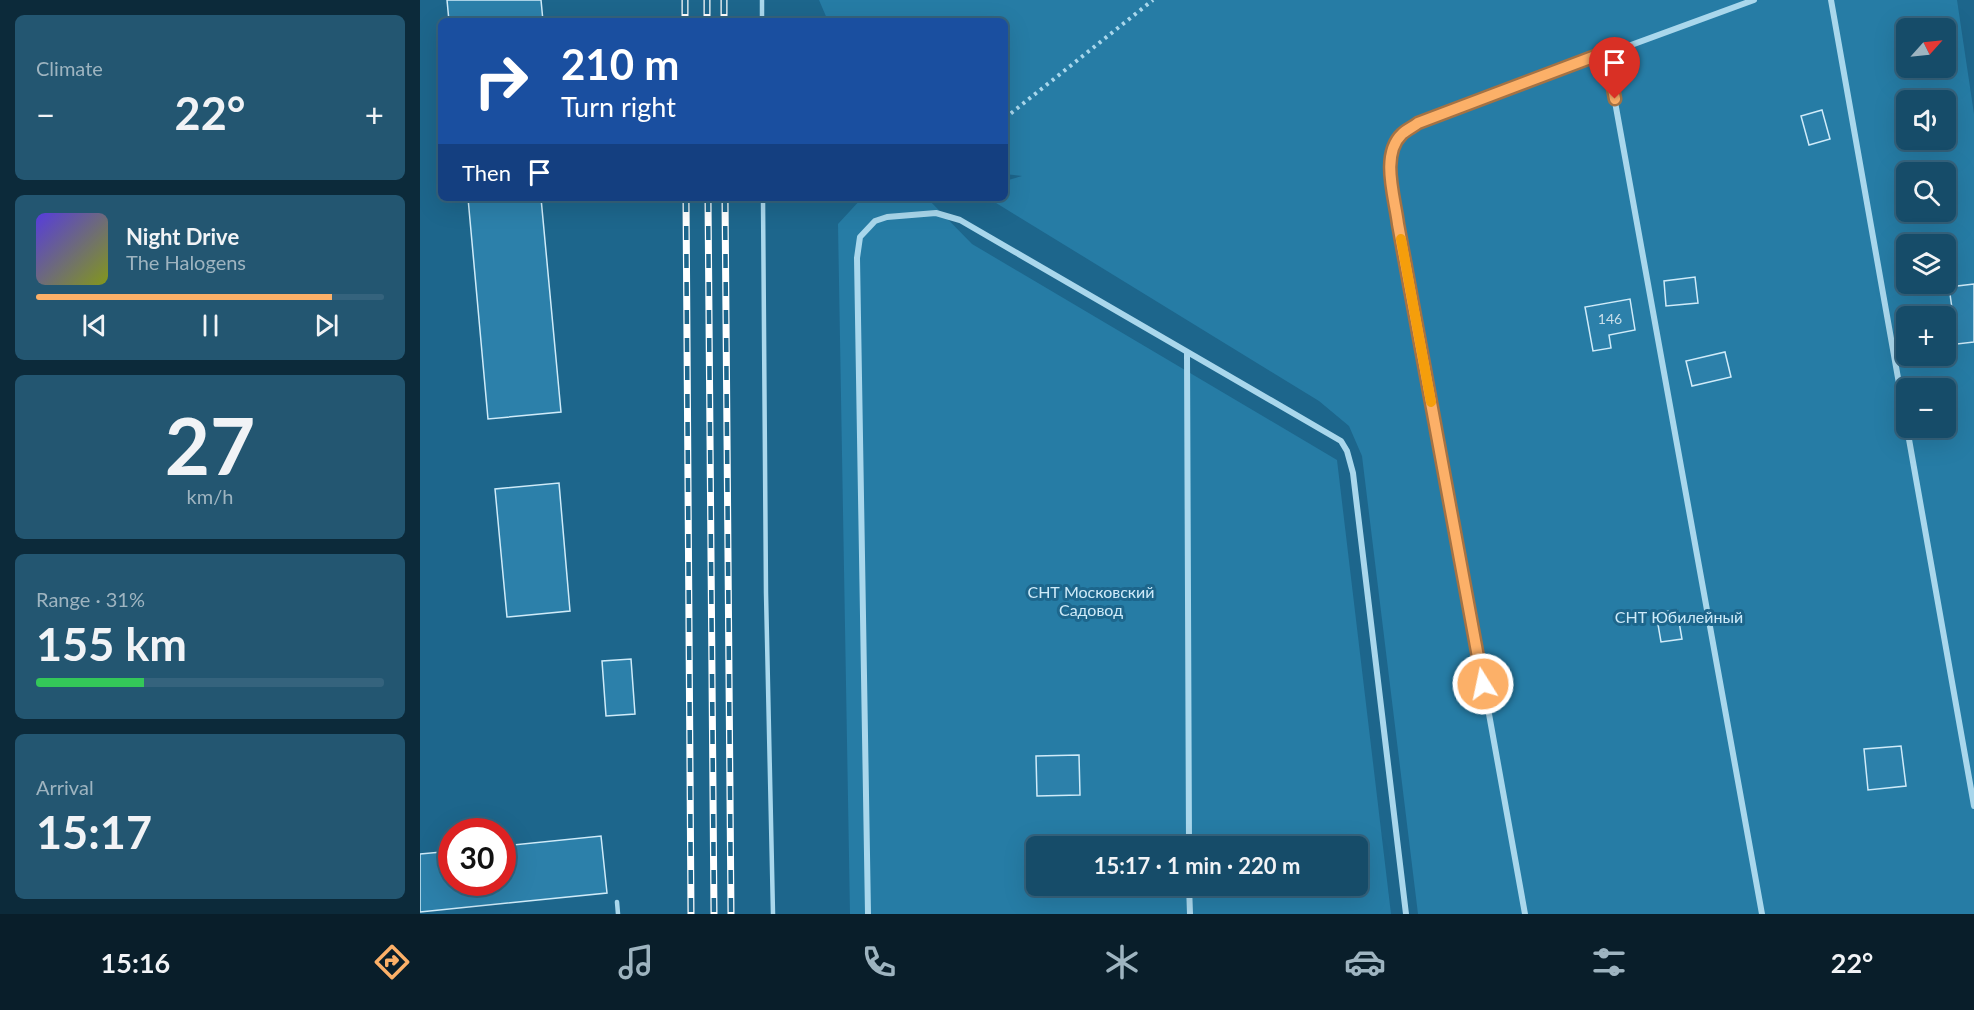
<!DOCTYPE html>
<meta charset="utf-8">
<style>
:root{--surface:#164c69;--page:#235671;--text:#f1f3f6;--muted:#9eb4c0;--line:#35637d;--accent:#fcb068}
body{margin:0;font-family:Lato,sans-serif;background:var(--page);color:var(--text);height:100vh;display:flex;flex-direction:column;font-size:22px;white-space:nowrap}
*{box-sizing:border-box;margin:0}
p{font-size:20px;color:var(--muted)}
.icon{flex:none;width:33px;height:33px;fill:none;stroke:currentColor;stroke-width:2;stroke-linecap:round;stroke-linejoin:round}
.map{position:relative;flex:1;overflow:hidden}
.details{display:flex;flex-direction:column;gap:15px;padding:15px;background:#0c2a3a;width:420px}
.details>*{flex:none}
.hud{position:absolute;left:18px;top:18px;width:570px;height:183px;border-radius:9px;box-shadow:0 6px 24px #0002,0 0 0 2px var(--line);background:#1a4fa0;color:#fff;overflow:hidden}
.needle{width:39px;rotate:63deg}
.controls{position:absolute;left:1476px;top:18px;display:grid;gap:12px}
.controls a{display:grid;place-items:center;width:60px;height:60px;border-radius:9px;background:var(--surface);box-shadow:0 6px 24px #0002,0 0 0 2px var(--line);font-size:30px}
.speed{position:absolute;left:18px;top:818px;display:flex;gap:12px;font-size:30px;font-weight:700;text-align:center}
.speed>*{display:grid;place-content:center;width:78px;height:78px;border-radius:50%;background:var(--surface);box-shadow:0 6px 24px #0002,0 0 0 2px var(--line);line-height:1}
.speed .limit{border:9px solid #d22;background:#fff;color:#111}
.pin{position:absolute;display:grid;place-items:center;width:51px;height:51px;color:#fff;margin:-62px -26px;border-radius:50% 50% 50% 0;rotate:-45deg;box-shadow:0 0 6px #0007}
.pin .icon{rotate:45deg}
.me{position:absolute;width:66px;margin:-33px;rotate:350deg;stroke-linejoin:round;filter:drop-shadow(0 0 4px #0008)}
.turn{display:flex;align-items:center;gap:21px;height:126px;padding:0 24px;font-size:27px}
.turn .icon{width:78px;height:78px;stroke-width:2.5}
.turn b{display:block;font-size:42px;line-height:51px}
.then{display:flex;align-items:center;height:57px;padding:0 24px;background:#0003;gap:12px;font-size:22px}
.big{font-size:45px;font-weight:700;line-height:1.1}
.details .widget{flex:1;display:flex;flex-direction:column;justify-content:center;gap:9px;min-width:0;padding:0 21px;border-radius:9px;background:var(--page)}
.details .dial{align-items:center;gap:0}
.dial b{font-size:78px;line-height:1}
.song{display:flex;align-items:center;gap:18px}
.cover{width:72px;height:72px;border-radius:9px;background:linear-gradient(135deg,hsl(250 70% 55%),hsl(70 70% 35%))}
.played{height:6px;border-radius:3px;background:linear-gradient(90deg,var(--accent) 85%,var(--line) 85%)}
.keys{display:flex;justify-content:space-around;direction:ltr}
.heat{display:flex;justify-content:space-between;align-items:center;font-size:33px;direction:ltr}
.charge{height:9px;border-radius:4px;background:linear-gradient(90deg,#34c759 31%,var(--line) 0)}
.trip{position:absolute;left:606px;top:836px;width:342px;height:60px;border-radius:9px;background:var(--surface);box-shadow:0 6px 24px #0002,0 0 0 2px var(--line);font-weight:700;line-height:60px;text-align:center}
.menu{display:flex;height:96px;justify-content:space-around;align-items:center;background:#091e2a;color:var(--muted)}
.menu .icon{width:42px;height:42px}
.menu .selected{color:var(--accent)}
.menu b{font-size:27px;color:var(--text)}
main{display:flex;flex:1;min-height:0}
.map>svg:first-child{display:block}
.green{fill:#267ca5;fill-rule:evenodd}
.building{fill:#2c80aa;stroke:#cfebf9;stroke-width:1.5}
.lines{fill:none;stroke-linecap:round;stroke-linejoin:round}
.path{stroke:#a9d7ec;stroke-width:4;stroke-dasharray:3 4.5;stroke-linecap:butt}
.service{stroke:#a9d7ec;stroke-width:4.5}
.minor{stroke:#a9d7ec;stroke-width:6}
.rail-casing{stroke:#fff;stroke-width:7}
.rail{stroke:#1d668c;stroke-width:4.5;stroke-dasharray:14;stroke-linecap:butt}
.route-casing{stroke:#a47244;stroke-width:15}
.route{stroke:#fcb068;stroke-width:10}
.slow{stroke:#f59e0b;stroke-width:10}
.labels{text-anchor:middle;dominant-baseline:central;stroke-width:6;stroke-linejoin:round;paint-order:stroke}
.number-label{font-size:14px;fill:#cadfea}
.park-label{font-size:16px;fill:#cfebf9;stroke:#1d668c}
</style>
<main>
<section class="details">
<div class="widget"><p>Climate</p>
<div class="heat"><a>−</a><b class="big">22°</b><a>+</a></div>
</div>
<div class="widget">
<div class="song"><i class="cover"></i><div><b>Night Drive</b><p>The Halogens</p></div></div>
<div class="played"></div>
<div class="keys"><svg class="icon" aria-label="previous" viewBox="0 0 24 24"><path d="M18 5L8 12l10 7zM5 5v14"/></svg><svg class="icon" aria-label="pause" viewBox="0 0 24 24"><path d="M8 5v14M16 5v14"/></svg><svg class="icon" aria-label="next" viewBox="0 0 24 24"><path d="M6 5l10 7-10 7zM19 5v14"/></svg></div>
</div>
<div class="widget dial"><b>27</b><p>km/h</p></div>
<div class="widget"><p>Range · 31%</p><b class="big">155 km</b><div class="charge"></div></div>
<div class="widget"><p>Arrival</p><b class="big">15:17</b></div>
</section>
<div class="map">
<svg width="1554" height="914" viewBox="0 0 1554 914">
<rect width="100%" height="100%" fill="#1d668c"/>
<path class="green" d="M399,0H1537L1554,114V914H998L942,456L929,426L899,401L568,198H585V181L602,176L585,174V21H408ZM1486,28H1526V68H1486ZM1486,100H1526V140H1486ZM1486,172H1526V212H1486ZM1486,244H1526V284H1486ZM1486,316H1526V356H1486ZM1486,388H1526V428H1486Z
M442,198H507L552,244L917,460L971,914H430L418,224ZM616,846H938V885H616Z"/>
<path class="building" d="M27,0H121L123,21H29Z
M1402,110L1410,139L1389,145L1381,116Z
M48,198H121L141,412L68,419Z
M1275,277L1278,303L1246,306L1244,281Z
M1554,284V342L1537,344L1529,287Z
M1210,299L1215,330L1189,335L1191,348L1173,351L1165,307Z
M1305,352L1311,377L1272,386L1266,361Z
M139,483L150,611L87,617L75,489Z
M1257,610L1262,639L1241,642L1236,613Z
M211,659L215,714L186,716L182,661Z
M1481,746L1486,786L1448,790L1444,749Z
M659,755L660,795L617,796L616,756Z
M181,836L187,893L0,912V854L32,851V882H82V846Z"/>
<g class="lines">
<path class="path" d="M585,118L733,0"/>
<path class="service" d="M342,0V21
M343,198L346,593L353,914
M197,902L198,914"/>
<path class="minor" d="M1411,0L1486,423
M1186,52L1342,914
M767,352L769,846
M1487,428L1554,806
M769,885L770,914
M448,914L437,258L440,237L455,221L467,217L516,213L540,220L921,441L927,451L933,473L986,914
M1105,914L970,164C975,143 981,135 998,123L1334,0"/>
<defs>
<path id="rail" d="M265,0V21
M287,0V21
M304,0V21
M266,198L271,914
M288,198L294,914
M305,198L311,914"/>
</defs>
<use href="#rail" class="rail-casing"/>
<use href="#rail" class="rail"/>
</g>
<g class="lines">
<defs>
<path id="route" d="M1063,684L978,224C975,198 960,155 982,134C986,130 993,127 998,123L1186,52L1195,99"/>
</defs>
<use href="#route" class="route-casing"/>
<use href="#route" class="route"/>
<path class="slow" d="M981,239L1011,402"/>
</g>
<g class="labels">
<g class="number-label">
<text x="1190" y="318">146</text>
</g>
<g class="park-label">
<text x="671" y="591">СНТ Московский<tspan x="671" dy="18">Садовод</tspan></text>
<text x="1259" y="616">СНТ Юбилейный</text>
</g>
</g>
</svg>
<div class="controls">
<a><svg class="needle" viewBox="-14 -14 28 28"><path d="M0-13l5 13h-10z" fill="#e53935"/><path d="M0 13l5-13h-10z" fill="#9eb4c0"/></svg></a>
<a><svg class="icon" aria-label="sound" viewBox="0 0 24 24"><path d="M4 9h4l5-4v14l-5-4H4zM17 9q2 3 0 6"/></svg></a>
<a><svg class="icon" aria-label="search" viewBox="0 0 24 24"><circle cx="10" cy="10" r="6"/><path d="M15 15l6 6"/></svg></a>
<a><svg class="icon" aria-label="layers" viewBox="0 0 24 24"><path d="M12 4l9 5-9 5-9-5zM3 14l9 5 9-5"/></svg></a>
<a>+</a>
<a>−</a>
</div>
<div class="speed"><div class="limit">30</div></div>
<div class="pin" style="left:1195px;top:99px;background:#d93025"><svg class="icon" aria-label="arrive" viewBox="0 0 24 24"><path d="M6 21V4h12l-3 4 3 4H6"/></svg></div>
<svg class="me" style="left:1063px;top:684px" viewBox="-20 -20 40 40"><circle r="17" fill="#fcb068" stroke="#fff" stroke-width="3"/><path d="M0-11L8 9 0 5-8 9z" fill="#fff"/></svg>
<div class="trip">15:17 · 1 min · 220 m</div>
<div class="hud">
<div class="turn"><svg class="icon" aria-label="right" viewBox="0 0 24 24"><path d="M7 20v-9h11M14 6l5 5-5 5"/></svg><div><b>210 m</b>Turn right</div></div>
<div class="then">Then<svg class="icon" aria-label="arrive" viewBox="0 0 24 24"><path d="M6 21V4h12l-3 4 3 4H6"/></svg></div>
</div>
</div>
</main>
<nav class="menu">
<b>15:16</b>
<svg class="icon selected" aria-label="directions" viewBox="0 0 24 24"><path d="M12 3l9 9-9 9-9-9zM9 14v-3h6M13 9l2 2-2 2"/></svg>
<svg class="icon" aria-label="music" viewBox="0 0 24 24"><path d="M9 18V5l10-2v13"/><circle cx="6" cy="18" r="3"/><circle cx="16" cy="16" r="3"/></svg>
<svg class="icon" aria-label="phone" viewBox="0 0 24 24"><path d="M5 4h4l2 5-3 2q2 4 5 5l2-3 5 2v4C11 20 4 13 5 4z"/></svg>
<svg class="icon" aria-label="climate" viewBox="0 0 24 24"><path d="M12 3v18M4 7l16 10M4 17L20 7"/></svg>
<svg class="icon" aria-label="car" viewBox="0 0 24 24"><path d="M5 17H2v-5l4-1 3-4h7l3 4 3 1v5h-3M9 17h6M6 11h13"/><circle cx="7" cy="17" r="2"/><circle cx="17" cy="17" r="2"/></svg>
<svg class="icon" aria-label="filters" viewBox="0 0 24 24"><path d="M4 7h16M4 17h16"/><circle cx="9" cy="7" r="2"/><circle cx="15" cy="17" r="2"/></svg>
<b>22°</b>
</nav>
